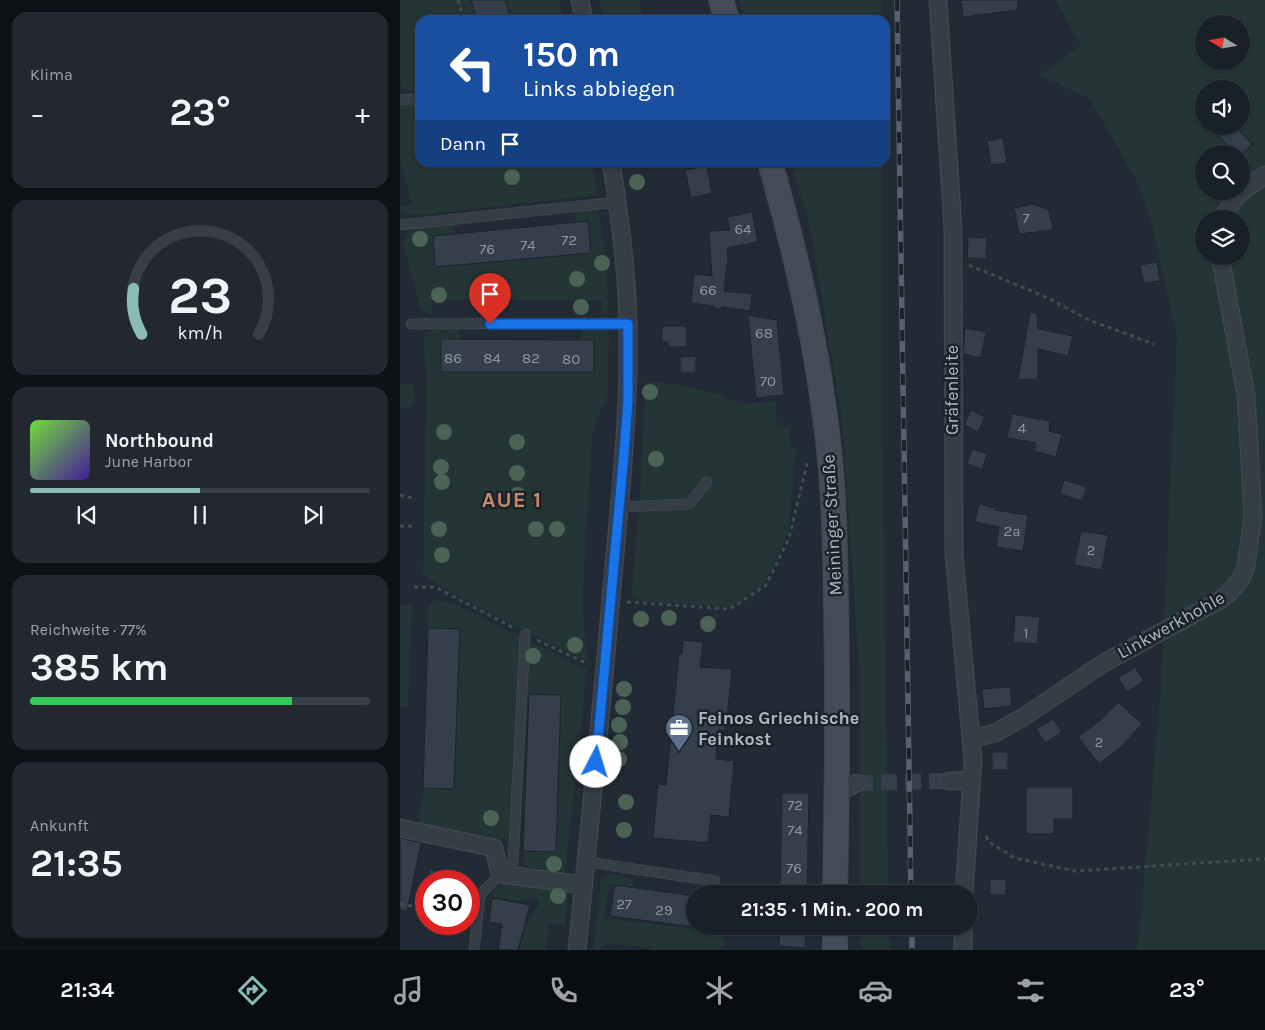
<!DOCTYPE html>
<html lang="de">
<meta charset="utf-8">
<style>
:root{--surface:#1a2028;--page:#232830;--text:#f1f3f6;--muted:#9fa3a8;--line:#383e45;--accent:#8bbbb9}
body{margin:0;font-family:Karla,sans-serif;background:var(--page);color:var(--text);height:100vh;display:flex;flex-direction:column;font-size:19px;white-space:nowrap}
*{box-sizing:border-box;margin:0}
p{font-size:16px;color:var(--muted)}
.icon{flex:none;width:28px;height:28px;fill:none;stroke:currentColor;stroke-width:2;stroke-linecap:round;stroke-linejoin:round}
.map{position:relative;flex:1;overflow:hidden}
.side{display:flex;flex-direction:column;gap:12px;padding:12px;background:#0e1216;width:400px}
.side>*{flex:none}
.guide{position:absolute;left:15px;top:15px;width:475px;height:152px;border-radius:15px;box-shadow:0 1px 4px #0004,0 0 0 1px var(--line);background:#1a4fa0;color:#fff;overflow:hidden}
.needle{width:32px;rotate:281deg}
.controls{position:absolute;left:795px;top:15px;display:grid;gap:10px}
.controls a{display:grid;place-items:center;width:55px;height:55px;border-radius:50%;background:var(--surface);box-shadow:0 1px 4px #0004,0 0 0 1px var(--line);font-size:25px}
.speed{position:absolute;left:15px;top:870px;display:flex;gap:10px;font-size:25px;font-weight:700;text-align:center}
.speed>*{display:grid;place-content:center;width:65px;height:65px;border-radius:50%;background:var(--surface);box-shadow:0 1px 4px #0004,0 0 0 1px var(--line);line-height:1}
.speed .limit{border:8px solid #d22;background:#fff;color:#111}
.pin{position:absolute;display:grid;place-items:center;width:42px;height:42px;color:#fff;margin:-51px -21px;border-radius:50% 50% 50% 0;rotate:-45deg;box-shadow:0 0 5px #0007}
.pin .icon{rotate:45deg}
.me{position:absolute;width:55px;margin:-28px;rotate:5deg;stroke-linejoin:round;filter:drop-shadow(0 0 4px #0008)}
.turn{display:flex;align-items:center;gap:18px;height:105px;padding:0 25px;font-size:22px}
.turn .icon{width:65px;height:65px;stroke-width:2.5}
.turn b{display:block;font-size:35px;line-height:42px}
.then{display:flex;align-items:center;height:48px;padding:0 25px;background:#0003;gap:10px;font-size:19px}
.big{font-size:38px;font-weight:700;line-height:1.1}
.side .tile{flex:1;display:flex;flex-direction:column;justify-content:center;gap:8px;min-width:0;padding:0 18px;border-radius:15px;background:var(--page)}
.side .dial{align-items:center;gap:0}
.dial svg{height:130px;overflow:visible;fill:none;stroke:var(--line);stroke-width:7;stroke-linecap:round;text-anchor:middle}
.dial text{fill:var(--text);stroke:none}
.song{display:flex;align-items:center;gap:15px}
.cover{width:60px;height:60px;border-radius:8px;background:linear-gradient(135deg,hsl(100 70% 55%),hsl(260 70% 35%))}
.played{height:5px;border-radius:2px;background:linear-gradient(90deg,var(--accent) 50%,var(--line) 50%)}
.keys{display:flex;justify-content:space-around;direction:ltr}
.heat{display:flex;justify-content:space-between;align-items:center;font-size:28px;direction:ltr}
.charge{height:8px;border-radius:4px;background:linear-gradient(90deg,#34c759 77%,var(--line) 0)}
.trip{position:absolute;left:286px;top:885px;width:292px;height:50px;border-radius:25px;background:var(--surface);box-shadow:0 1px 4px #0004,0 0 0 1px var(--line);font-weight:700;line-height:50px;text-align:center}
.tab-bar{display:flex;height:80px;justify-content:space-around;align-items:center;background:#0a0d10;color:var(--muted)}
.tab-bar .icon{width:35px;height:35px}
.tab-bar .current{color:var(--accent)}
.tab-bar b{font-size:22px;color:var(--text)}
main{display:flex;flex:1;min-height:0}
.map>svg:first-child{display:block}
.green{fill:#243536;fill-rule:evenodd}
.building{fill:#343f4b;stroke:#1d242c}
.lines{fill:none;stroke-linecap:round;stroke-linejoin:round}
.minor-tunnel{stroke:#37404a;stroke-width:16;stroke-dasharray:16 8;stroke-linecap:butt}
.service-casing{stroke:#3e464f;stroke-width:11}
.minor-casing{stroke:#3e464f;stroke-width:19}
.secondary-casing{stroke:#3e464f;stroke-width:26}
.path{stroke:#3c4e4e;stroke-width:3;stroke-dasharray:4 4;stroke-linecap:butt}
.service{stroke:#353d45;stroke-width:9}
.minor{stroke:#353d45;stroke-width:16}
.secondary{stroke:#444c58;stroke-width:24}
.rail-casing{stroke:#57616c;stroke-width:5.5}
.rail{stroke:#1b222a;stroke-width:4;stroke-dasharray:11;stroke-linecap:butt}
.tree{fill:#4a6355}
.route-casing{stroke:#114b97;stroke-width:12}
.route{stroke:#1a73e8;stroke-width:9}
.labels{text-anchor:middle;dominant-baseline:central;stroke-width:5;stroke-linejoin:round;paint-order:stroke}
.number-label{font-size:15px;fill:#8e98a2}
.street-label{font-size:18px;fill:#afb8c2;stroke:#1b222a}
.poi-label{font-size:18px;font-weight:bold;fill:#afb8c2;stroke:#1b222a;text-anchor:start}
.district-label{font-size:22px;font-weight:bold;letter-spacing:1px;fill:#c78a65;stroke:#1b222a}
</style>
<main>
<section class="side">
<div class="tile"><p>Klima</p>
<div class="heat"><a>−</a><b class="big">23°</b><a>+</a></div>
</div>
<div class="tile dial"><svg viewBox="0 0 100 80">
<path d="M14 69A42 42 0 1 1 86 69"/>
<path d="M14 69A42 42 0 0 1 9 41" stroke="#8bbbb9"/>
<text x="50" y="56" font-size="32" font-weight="700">23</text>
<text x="50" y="72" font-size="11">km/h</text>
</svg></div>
<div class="tile">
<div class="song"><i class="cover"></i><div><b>Northbound</b><p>June Harbor</p></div></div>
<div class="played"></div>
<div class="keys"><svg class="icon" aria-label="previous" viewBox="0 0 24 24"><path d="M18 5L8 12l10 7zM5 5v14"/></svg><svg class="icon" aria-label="pause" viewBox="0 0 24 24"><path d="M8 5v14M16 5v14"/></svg><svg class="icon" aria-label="next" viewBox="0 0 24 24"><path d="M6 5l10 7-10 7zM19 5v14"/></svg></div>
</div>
<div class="tile"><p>Reichweite · 77%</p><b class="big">385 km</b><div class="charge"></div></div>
<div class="tile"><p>Ankunft</p><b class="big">21:35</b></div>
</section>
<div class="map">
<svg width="865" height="950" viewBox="0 0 865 950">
<rect width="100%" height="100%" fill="#222b35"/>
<path class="green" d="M0,0H159L163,20H20V90L4,92L0,79Z
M199,0H239L243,20H204Z
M339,0H481V20H345Z
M655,0H865V950H738L761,688L777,339L753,227L740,187L690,99L640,75L681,46ZM804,24H841V61H804ZM804,89H841V126H804ZM804,154H841V191H804ZM804,219H841V256H804Z
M20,101V116L16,117L20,149V162L192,163L198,195L20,215C13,214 4,215 0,208L12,204L0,160V104Z
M390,163H482V421L488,894H460V678L442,419L409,222Z
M198,209L207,266L208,314H203L202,300H32V315L21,310L3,243L7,236L17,225L53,222L56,234L33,236L36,267L190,253L187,221L176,222V210Z
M59,328V339L41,340V372H194L193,340H182V330H209L208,395L198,416L192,437L182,604L188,661L85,611L23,575L27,379L23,341L27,332L35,329Z
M246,381L279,385L314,393L343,404L376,401L377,429L389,425L390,447L396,449L388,533L364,584L330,607L244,601L233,597L232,592L240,495Z
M13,383C14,394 16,400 9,408H0V384Z
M37,600L55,604L187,670L165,874L125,866L123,857V851L156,852L161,695L115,694L109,837L100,842L24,827L19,819L23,788L54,789L60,630L28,628L27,614L30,603Z
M0,605H12L8,707H0Z
M207,874L233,878V887L209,884L204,918L326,933L323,950H252V948L204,943L203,950H194L201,879Z
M107,882L168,892L165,925L149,923L146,950H119L126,926L139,904L138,900L133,896L117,901L91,896C95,888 99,885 107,882Z
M460,926H489V950H461Z"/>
<path class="building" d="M71,0H105L111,20H77Z
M561,0H618V10L563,17Z
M828,126H835L852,144L841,155V154H836L819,136Z
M603,138L607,163L591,165L587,141Z
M307,166L312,193L291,198L285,170Z
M633,204L649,210L653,230L619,234L614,208Z
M352,212L358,242L327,248L328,257L324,291L352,294L350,311L322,307V309L314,308V306L291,303L294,274L312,276L309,231L330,230L327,217Z
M188,221L191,253L35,267L33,236Z
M568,237L587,238L586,259L567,258Z
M757,262L760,281L744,283L740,265Z
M630,312L637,313L638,329L673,336L668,356L638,349V379L618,380Z
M348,315L377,320L384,395L356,398Z
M262,326H287V347H268V342H262Z
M565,328L586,332L581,358L563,354Z
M41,339L194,340V372H41Z
M296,356V373H280V357Z
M571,410L585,417L578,432L564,425Z
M612,414L650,421L649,431L662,434L656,457L634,451L636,443L607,438Z
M572,449L587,454L582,469L567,464Z
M664,480L687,487L682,501L660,494Z
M579,504L595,508V510L628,515L623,551L596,547L599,527L575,522Z
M681,531L708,535L702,570L674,565Z
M615,615L640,617L637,644L613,642Z
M28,628L60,629L54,789L23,788Z
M283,640L303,642L300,667L332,669L326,730H318L316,759L334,761L329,817L311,815L308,843L253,838L258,784L266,785L279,654H282Z
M735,667L744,681L727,692L718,678Z
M610,687L612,706L584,709L582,689Z
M129,694L161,695L156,852L123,851Z
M718,702L742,724L721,747L699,764L678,737L702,719Z
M653,719L662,732L645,743L636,729Z
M592,752H608V770H592Z
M626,787H673V819H654V834H626Z
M382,793H409L407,894H380Z
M0,838L21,843L7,911L0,910Z
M590,879H606V895H590Z
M215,885L295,896V927L210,916Z
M92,898L130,905L118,950H98L102,924L89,922Z
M380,926H406L405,948L379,946Z"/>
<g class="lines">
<path class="minor-tunnel" d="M457,783L549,781"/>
<defs>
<path id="service" d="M0,100L20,98
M0,225L218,202
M11,324L228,323
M220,507L289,504L307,482
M187,862L315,881
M74,950L80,895L100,874L113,863L125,634"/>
<path id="minor" d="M180,0L184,20
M538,0L553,228L554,554L573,761L564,894
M822,219L837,195L865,175
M571,739L595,733L625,716L702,664L820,600L829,593L842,577L846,566L853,516L846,395L820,256
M549,781L572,780
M437,793L457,783
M0,828L94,848L100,874L184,885
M177,950C189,833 201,715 211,598C219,507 230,416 228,324C227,270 220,216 211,162
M563,950V926"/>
<path id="secondary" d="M321,0L327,20
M370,162C394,246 414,331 425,417C434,478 435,541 436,602C438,699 437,797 435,894
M435,950V926"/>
</defs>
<use href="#service" class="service-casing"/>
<use href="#minor" class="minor-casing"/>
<use href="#secondary" class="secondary-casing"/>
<path class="path" d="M58,0L64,20
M569,265L644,296L691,321L754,344
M0,495L16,499
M0,526H16
M14,587H35L114,628
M227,602L330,609L366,585L389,538L408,460
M137,640L188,664
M586,836L589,842L615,858L675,871L865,859
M30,881L32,871
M0,904L25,908L26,902"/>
<use href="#service" class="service"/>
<use href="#minor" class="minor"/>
<use href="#secondary" class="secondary"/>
<defs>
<path id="rail" d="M497,0L511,894
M512,926V950"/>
</defs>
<use href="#rail" class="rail-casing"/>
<use href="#rail" class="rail"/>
</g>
<g class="tree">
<circle cx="112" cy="177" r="8"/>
<circle cx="237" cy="182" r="8"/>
<circle cx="20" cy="239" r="8"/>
<circle cx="202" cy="263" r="8"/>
<circle cx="177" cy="279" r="8"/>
<circle cx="39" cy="295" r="8"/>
<circle cx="181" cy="307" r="8"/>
<circle cx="250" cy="392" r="8"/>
<circle cx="44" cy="432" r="8"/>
<circle cx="117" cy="442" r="8"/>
<circle cx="256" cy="459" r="8"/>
<circle cx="41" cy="467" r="8"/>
<circle cx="117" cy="473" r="8"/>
<circle cx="42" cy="482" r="8"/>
<circle cx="118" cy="495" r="8"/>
<circle cx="39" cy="529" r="8"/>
<circle cx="136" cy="529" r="8"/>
<circle cx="157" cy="529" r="8"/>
<circle cx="42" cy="555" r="8"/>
<circle cx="269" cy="618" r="8"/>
<circle cx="241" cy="619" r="8"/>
<circle cx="308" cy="624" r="8"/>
<circle cx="175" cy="645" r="8"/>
<circle cx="133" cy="656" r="8"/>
<circle cx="224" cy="689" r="8"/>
<circle cx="223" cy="707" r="8"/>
<circle cx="219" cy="725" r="8"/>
<circle cx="220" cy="742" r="8"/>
<circle cx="219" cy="759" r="8"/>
<circle cx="226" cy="802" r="8"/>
<circle cx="91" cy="818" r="8"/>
<circle cx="224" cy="830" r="8"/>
<circle cx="154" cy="864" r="8"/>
<circle cx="158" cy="896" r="8"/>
</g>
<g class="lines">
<defs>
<path id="route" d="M90,324H228V401L224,453L196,762"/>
</defs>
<use href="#route" class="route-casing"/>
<use href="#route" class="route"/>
</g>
<defs>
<symbol id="office-pin" viewBox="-11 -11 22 30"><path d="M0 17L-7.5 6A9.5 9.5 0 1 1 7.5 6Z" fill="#5c6f8a" stroke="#1b222a"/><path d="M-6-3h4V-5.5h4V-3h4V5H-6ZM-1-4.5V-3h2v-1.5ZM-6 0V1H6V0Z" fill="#fff"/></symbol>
</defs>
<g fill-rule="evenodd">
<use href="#office-pin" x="263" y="712" width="32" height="43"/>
</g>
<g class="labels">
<g class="number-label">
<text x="626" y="218">7</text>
<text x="343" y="229">64</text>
<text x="169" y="240">72</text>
<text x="128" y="245">74</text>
<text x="87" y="249">76</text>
<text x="308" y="290">66</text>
<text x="364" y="333">68</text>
<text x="53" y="358">86</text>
<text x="92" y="358">84</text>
<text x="131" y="358">82</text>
<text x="171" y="359">80</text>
<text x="368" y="381">70</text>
<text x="622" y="428">4</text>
<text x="612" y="531">2a</text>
<text x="691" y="550">2</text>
<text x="626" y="633">1</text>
<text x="699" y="742">2</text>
<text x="395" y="805">72</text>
<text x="395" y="830">74</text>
<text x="394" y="868">76</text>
<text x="224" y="904">27</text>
<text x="264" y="910">29</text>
</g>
<g class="street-label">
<text transform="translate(552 390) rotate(-90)">Gräfenleite</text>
<text transform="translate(432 525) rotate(-93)">Meininger Straße</text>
<text transform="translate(771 625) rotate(-29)">Linkwerkhohle</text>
</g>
<g class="poi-label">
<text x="298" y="718">Feinos Griechische<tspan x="298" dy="21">Feinkost</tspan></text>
</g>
<g class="district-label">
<text x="112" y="500">AUE 1</text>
</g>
</g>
</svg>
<div class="controls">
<a><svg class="needle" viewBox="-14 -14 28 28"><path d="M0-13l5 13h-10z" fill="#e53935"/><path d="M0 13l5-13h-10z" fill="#9fa3a8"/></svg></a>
<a><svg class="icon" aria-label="sound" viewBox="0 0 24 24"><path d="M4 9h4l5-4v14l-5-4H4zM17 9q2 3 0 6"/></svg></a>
<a><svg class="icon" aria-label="search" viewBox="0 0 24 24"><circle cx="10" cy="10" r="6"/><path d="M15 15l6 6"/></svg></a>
<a><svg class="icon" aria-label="layers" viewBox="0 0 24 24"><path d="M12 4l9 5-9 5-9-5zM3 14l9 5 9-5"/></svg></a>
</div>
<div class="speed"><div class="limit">30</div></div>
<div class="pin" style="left:90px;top:324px;background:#d93025"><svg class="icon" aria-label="arrive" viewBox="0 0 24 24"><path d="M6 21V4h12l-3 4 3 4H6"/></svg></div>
<svg class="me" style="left:196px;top:762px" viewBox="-20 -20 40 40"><circle r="19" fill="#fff"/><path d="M0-13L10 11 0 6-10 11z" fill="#1a73e8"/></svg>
<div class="trip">21:35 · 1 Min. · 200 m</div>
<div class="guide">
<div class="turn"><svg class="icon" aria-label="left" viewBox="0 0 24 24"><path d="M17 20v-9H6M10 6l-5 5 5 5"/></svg><div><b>150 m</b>Links abbiegen</div></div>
<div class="then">Dann<svg class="icon" aria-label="arrive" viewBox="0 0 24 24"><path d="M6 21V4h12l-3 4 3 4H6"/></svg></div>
</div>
</div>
</main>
<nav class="tab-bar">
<b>21:34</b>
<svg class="icon current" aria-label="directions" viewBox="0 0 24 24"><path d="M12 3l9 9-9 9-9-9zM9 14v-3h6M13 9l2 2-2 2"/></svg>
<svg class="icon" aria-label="music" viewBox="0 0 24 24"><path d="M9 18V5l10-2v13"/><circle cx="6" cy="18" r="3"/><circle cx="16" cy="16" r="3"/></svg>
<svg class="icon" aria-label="phone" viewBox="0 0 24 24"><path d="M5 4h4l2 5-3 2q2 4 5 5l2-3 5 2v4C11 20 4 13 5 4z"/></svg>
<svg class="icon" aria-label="climate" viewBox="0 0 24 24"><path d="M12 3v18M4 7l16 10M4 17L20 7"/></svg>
<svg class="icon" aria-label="car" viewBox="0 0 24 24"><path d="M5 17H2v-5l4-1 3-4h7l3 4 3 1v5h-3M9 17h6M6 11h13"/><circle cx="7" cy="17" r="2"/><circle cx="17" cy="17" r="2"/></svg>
<svg class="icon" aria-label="filters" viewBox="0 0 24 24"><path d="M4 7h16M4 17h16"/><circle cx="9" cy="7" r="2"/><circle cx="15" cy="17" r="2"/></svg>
<b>23°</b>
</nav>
